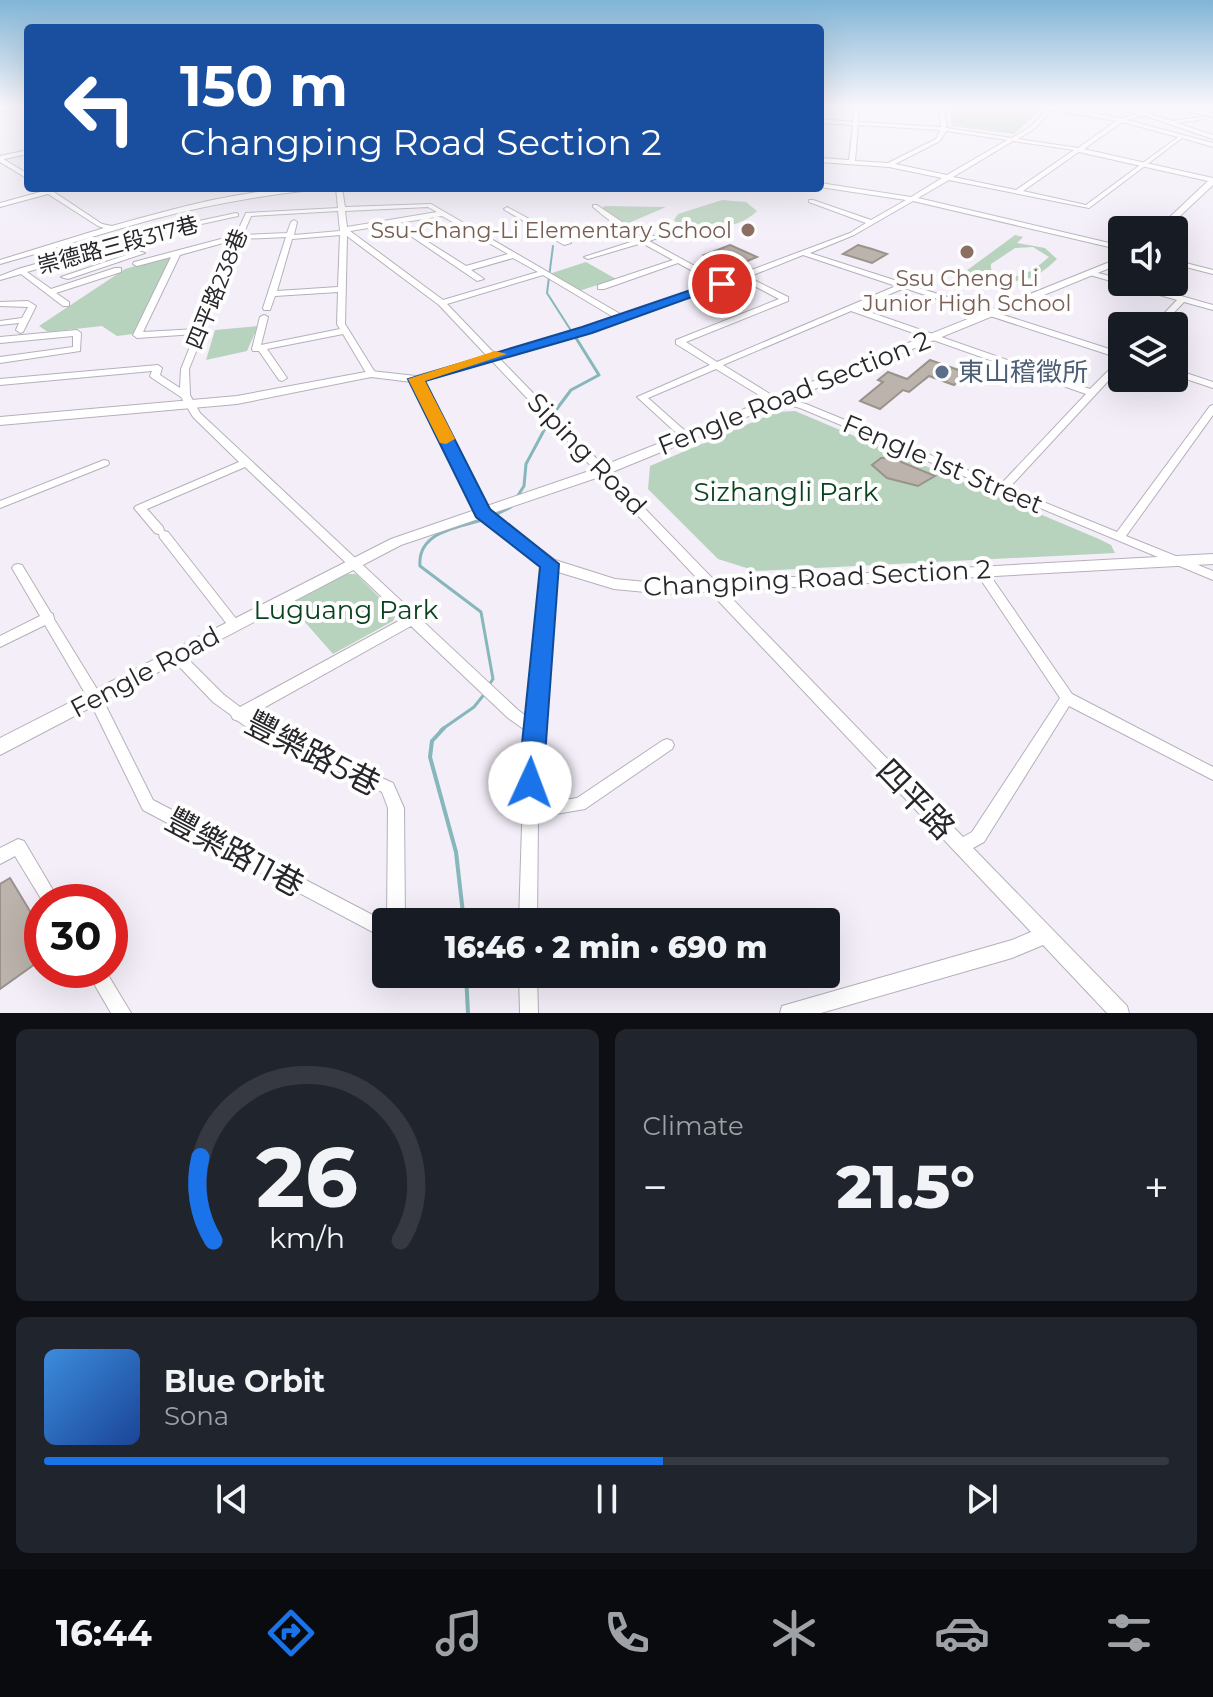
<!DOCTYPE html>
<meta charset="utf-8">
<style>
:root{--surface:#171b24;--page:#20242c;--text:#f1f3f6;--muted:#9ea1a6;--line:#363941;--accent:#1a73e8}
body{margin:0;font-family:Montserrat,"Noto Sans TC",sans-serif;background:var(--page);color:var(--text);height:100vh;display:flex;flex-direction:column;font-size:30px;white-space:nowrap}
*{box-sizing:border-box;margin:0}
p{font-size:26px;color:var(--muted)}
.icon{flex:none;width:44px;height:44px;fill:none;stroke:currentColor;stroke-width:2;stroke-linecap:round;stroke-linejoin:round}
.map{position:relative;height:1013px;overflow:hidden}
.side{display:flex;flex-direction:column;gap:16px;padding:16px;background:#0d0f14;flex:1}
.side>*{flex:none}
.hud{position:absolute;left:24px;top:24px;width:800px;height:168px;border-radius:8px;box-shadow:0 8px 32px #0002;background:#1a4fa0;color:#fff;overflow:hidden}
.fabs{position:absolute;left:1108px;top:216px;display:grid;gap:16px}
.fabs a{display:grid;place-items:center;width:80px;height:80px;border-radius:8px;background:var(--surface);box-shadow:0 8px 32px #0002;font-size:40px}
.speed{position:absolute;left:24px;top:884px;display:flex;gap:16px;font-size:40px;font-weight:700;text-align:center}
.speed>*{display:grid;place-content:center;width:104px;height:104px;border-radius:50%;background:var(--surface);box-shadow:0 8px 32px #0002;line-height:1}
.speed .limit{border:12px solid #d22;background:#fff;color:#111}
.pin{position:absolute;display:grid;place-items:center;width:68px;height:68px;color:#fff;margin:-34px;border:4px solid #fff;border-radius:50%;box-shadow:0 2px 8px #0007}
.me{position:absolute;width:88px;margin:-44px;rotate:2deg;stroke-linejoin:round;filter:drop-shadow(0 0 6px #0008)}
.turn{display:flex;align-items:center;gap:28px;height:168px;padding:0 24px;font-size:36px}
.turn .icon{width:104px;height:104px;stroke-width:2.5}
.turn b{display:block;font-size:56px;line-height:68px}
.big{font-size:60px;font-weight:800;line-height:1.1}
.side .widget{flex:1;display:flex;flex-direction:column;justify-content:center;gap:12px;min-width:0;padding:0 28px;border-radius:12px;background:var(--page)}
.side .dial{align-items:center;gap:0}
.dial svg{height:208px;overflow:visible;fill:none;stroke:var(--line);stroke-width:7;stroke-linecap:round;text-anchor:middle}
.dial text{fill:var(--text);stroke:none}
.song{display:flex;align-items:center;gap:24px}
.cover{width:96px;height:96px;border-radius:12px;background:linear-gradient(135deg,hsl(210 70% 55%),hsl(220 70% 35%))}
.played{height:8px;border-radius:4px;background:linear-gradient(90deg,var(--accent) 55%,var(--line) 55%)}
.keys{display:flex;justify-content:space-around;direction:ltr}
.heat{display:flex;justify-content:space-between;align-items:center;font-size:44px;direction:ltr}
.side .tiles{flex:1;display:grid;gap:16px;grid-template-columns:1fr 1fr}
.widget:last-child{grid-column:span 2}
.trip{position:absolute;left:372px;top:908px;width:468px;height:80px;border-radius:8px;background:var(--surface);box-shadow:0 8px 32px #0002;font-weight:800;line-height:80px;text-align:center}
.tab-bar{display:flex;height:128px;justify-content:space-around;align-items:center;background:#090b0e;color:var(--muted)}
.tab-bar .icon{width:56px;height:56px}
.tab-bar .selected{color:var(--accent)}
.tab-bar b{font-size:36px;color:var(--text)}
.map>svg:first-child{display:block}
.green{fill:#b8d3bd;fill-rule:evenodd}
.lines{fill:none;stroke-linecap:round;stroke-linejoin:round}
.stream-far2{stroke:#86b7ba;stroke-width:2}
.stream-far1{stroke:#86b7ba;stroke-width:3}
.stream{stroke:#86b7ba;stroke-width:4}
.building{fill:#bcb4ac;stroke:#9a938b;stroke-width:2}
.minor-casing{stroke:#b5b0ba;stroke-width:2}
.tertiary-casing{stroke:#b5b0ba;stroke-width:2}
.minor{fill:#fff;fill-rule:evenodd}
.tertiary{fill:#fff;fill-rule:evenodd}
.route{fill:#1a73e8;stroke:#114b97;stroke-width:2}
.slow{fill:#f59e0b}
.education-dot{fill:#8d6e63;stroke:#fefefe;stroke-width:3}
.service-dot{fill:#5c6f8a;stroke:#fefefe;stroke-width:3}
.labels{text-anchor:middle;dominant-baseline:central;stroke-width:8;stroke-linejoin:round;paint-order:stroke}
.far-education-label{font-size:22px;fill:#785e54;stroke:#fefefe;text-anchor:end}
.far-street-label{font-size:22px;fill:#28262a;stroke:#fefefe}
.service-label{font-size:26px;fill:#4e5e75;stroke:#fefefe;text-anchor:start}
.street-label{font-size:26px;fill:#28262a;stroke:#fefefe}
.park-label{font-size:26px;fill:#0a411e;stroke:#fefefe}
.near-street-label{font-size:32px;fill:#28262a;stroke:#fefefe}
</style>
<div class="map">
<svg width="1213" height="1013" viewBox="0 0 1213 1013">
<rect width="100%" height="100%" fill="#f3eef8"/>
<path class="green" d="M948,105H1046L1014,134L952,126Z
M722,200L746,202L757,211C741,228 691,239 674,220L678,214Z
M605,206L666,207L624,225L602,208Z
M1015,235L1023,237L1017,243L1045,248L1057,259C1033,283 1011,288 980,271L972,277L962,274ZM1033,247L1049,257C1029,274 1016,284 991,269V264L1015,248Z
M163,258H172L133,334L117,336L102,326L48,332L39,326L125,269Z
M586,262L616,279L579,291L549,274Z
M258,326L247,351L206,360L215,330Z
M795,411L1099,539L1111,545L1115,553L756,571L718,559L648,489L650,466L776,412Z
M347,574H356L396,614L393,621L333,654L289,604Z"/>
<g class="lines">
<path class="stream-far2" d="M553,246L547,293L577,340"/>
<path class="stream-far1" d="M553,414L571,390L599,375L576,338
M517,497L524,486L526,464L549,421
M493,516L511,507
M486,519C460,527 417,531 420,566L481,612L493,679L489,685
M441,730L474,707L486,692"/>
<path class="stream" d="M444,728L432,741L430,757L456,852L464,922
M466,974L468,1013"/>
</g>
<path class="building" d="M730,245L757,257L731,268L704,255Z
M858,245L872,249L887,254L872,263L843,254Z
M930,360L967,373L954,385L929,376L909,392L903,390L880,409L860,401L883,382L878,380L888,372L907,379Z
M896,457L901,462L935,476L918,486L887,478L872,465L881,458Z
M10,878L42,931V959L0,989V884Z"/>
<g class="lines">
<defs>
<path id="minor" d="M14,105L28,106L0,111V107Z
M854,105H860L858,122L941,127L938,107L913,105H943L947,128L1012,138L1030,127L1051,105L1121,118L1138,114L1091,105H1105L1144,112L1168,105L1170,108L1149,114L1172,121L1207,116L1205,119L1177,123L1213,135V139L1143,115L1127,120L1213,143V147L1182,138L1089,208L949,180L918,198L1122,246V250L913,201L854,235L810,253L1122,353V366L1009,488L1117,532L1210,406L1213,405V415L1126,536L1213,571V580L800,408L764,398L716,369L648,398L692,437L691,439H683L637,397L710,365L676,344V340L779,299L741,279L590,332L499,358L963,837L972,832L1060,698L975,571L977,568H985L1072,694L1213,767V780L1069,706L984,842L973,848L1127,1006L1129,1013H1107L1043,945L1012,958L821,1013H780L782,1006L789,1004L1012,940L1031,932L491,360L419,381H413V377L487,356L439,305L347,236L345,324L376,374L374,376H368L343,334L267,349L287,378L282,381L279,380L259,351H253L252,349L260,317L264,315L268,317L261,345L340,329L337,324L338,292L275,296L270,310H264L263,308L286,237L241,239L189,369L190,395L200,413L518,710L526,716L544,564L546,561H554L556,564L539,727L538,804L577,798L662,741L667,739L672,741L674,745L672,749L585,809L538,817L537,922H519L525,730L508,718L411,626L251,715L265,725L393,783L404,808L405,922H387L388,808L382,792L255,733L238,721L233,719L231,715L213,702L169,656L171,652L176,651L181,652L223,694L240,707L404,618L245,467L147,509L163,527L164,531L168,532L241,625L240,628H230L160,538L159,534L155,533L134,508L136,506L239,462L193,417L181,397L152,378L150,376L152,371L0,385V379L158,365L162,368L160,375L180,388L181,369L195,334L137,338L133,335L171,257L137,266L133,264L134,262L236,235L246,213L338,208L336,188H342L345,207L431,204L622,315L716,284L678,263L604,289H598V285L673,260L642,243L588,259L584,257L637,240L625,233V231H629L644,238L667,233V235L649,241L722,281L850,233L866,223L809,202V200H813L871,220L906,200L820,187V183L911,197L942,178L889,167L820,162V158L849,160L853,125L820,123V119L853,122ZM1052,110L1116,121L1078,148L1018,139L1034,129ZM1122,122L1178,137L1086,205L1023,191L1080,151H1084V149ZM858,125L940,130L936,139L888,163L855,161ZM946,131L1007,140L947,175L895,164L940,141ZM1013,141L1074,150L1016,190L953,177ZM428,207L437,212L347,227L345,211ZM338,211L340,231L294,235L297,222L294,220L291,222L287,233L243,235L251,216ZM442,216L508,254L466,266L414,233L408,234L477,281L484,279L471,270L513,258L538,272L443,300L350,231ZM340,235L338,287L277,291L292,239ZM234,240L197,329L143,332L180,255ZM803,255L896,286L717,362L686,342L788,301V297L748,277ZM543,275L615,318L495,354L447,304ZM904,288L1119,358H1121L1090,389L858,308ZM851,311L1086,394L1001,484L806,404L770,394L723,365Z
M0,157L28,174V179L0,162Z
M41,188L56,189L57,190L54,192L102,224L112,226C177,208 246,188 314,188L311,190C258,196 205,205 154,219C102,233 51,250 0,264V260L104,228L98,226L48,194L0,207V203L44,191Z
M593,205H597L625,224L633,226C618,231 605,216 593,207Z
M507,207L570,241L571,243L564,245L505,210L504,209Z
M236,213L238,214V216L151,235L27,272L51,289L115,268H121V272L56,293L69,302V306H63L21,274L0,280V276L18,269L148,232Z
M138,251L145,253L68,279L61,277Z
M1174,260L1213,270V274L1174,264Z
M1090,271L1122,279V282H1132L1213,305V310L1184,302L1161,326H1152L1177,300L1090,275Z
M28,301L36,306L23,332L20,333L16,330L19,323L0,325V321L22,318L28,307L0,306V302Z
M77,330L81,333L80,351L0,363V357L73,347V336L0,343V337Z
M1174,369L1213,382V388L1174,375Z
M104,460L108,461L109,463L108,465L0,508V501Z
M18,564L22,565L51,613L53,614L54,619L100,694L153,800L386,922V939L143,810L89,700L45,625L0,647V636L40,616L12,568L14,565Z
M18,839L24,841L60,902H43L15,856L0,864V848Z
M86,970H105L131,1013H111Z
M519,974H537L538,1013H520Z"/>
<path id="tertiary" d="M1158,105H1173L1213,113V117Z
M1079,148L1213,178V185L1165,230H1156L1208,181L1079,152Z
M28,150V154L0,160V156Z
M1122,257V263L605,475L493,513L555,560L615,579L667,584L1213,554V564L667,594L614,589L545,568L481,518L401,545L0,755V738L391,539L475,510L412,382L371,377L237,404L0,425V417L237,396L371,371L416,376L422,379L487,506L595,469Z"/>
</defs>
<use href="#minor" class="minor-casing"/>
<use href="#tertiary" class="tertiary-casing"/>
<use href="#minor" class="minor"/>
<use href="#tertiary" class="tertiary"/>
</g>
<linearGradient id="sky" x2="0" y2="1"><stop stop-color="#81b5d6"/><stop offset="0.43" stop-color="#faf7fc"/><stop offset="1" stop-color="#faf7fc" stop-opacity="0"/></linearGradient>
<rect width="1213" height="247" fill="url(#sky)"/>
<path class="route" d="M717,281L728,284L592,333L425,381L490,509L559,564L543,783L539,791L530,794L521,791L518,783L540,567L476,517L408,379L582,327Z"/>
<path class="slow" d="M495,351L507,354L425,381L455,439L446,444L440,443L408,379Z"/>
<g class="education-dot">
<circle cx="748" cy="230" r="8"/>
<circle cx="967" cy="252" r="8"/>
</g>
<circle class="service-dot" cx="942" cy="372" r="8"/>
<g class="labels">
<g class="far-education-label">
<text x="732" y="230">Ssu-Chang-Li Elementary School</text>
<text x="967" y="278" text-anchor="middle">Ssu Cheng Li<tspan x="967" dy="25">Junior High School</tspan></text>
</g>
<g class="far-street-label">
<text transform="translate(118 245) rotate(-15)">崇德路三段317巷</text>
<text transform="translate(217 289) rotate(-68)">四平路238巷</text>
</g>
<g class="service-label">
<text x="958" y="372">東山稽徵所</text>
</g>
<g class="street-label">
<text transform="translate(794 393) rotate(-22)">Fengle Road Section 2</text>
<text transform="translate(587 454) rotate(46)">Siping Road</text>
<text transform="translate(943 464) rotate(23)">Fengle 1st Street</text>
<text transform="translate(817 578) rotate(-3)">Changping Road Section 2</text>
<text transform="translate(145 672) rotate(-28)">Fengle Road</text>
</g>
<g class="park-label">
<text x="786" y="492">Sizhangli Park</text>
<text x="346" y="610">Luguang Park</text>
</g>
<g class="near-street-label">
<text transform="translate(313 753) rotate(27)">豐樂路5巷</text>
<text transform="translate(916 799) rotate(46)">四平路</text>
<text transform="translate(235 852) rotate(28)">豐樂路11巷</text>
</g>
</g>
</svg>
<div class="fabs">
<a><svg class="icon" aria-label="sound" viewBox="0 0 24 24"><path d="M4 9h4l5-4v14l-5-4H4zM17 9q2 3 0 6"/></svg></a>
<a><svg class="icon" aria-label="layers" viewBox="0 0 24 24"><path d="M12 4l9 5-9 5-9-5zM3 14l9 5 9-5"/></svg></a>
</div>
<div class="speed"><div class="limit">30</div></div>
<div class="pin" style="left:722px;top:284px;background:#d93025"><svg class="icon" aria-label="arrive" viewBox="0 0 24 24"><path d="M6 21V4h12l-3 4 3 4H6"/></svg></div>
<svg class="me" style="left:530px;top:783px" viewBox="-20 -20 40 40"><circle r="19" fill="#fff"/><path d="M0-13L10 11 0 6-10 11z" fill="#1a73e8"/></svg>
<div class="trip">16:46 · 2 min · 690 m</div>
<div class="hud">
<div class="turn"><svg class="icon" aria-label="left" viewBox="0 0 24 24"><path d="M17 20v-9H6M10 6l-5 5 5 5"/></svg><div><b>150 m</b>Changping Road Section 2</div></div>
</div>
</div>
<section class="side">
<div class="tiles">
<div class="widget dial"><svg viewBox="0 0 100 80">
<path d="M14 69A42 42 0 1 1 86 69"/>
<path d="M14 69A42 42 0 0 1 9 37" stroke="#1a73e8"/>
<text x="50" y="56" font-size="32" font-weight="700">26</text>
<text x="50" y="72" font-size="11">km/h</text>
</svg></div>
<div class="widget"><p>Climate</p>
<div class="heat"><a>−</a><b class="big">21.5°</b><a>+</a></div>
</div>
<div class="widget">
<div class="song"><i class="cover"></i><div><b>Blue Orbit</b><p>Sona</p></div></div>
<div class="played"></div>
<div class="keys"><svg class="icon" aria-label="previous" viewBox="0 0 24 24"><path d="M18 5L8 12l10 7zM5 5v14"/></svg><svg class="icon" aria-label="pause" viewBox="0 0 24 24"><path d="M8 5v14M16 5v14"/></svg><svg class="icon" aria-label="next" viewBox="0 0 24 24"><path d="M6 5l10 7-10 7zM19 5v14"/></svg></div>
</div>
</div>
</section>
<nav class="tab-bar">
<b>16:44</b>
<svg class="icon selected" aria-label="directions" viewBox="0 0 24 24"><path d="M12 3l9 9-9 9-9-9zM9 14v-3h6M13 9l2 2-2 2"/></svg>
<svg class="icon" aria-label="music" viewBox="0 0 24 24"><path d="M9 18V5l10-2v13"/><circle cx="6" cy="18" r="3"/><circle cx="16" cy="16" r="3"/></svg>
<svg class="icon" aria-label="phone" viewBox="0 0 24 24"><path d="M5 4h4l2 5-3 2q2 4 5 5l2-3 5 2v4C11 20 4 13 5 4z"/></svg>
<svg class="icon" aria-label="climate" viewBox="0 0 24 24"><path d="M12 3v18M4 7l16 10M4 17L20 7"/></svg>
<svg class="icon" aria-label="car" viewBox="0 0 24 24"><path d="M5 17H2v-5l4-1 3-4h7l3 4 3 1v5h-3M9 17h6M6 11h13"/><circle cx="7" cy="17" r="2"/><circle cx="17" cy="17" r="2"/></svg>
<svg class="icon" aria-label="filters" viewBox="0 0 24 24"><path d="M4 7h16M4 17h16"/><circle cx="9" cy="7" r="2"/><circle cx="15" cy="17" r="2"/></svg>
</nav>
